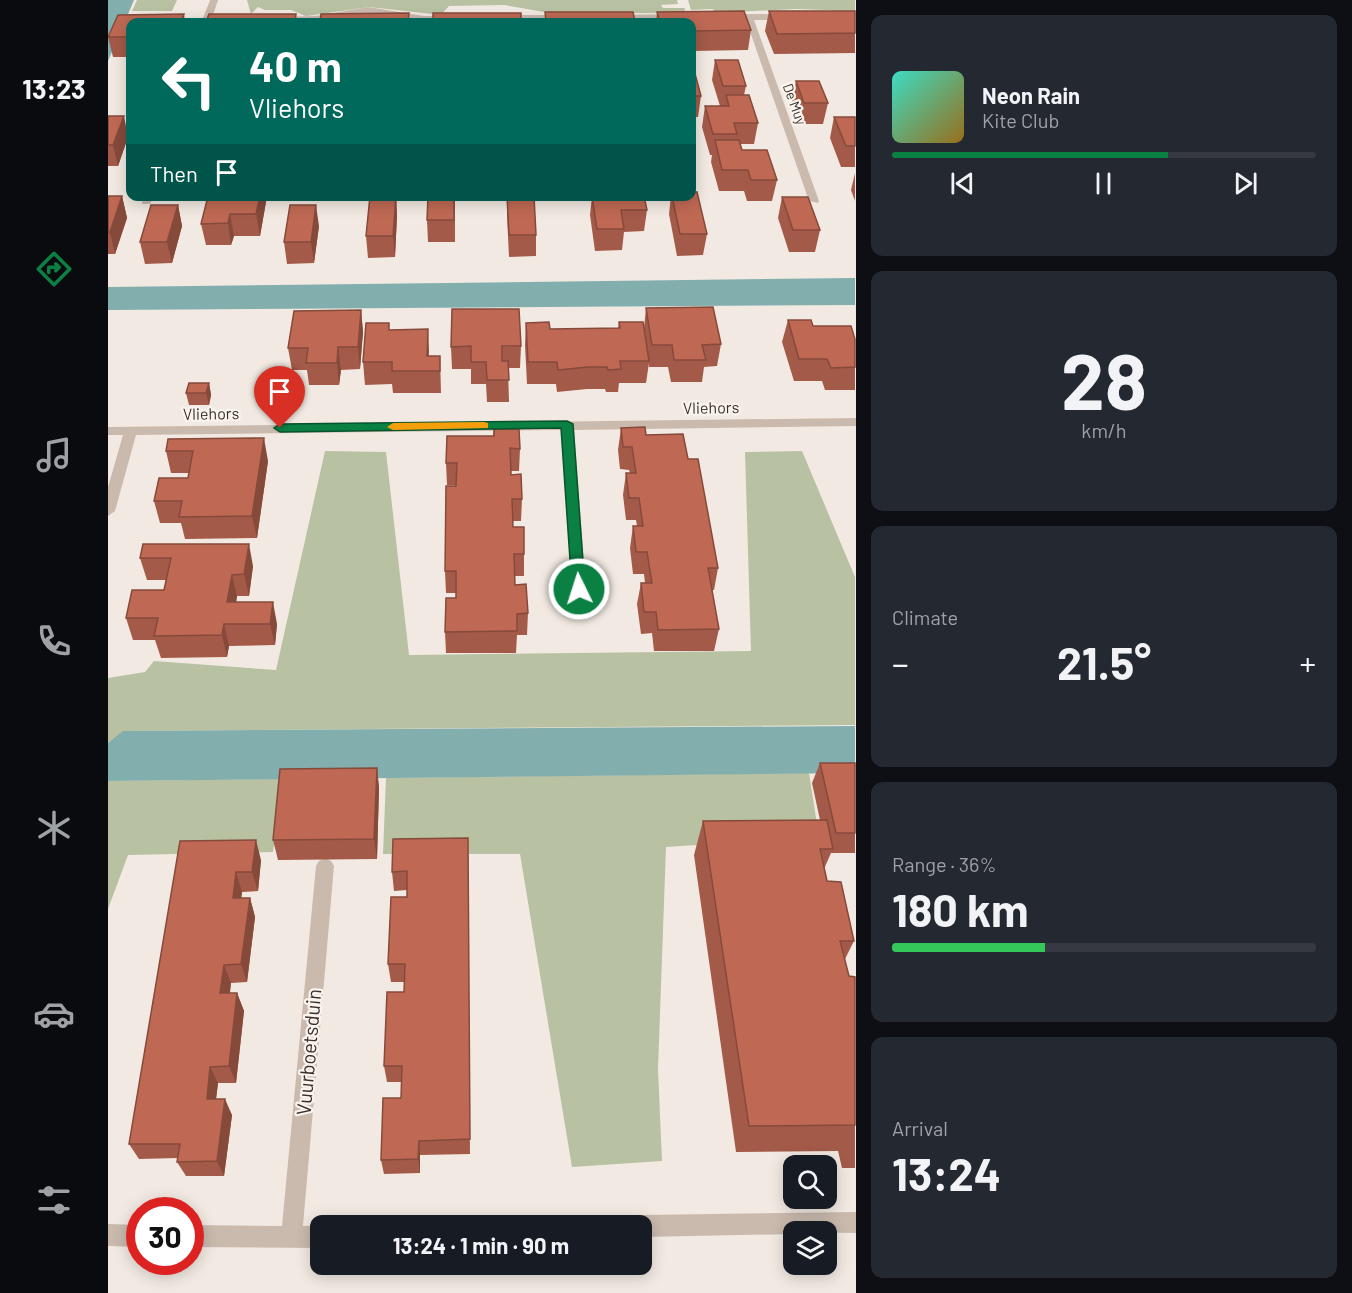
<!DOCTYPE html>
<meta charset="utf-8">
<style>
:root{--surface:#171b24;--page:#242831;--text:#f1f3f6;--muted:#9ea1a6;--line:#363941;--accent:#0b8043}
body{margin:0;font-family:Barlow,sans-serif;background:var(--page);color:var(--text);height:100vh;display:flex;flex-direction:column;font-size:22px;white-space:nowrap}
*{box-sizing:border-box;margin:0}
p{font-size:20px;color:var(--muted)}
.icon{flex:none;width:33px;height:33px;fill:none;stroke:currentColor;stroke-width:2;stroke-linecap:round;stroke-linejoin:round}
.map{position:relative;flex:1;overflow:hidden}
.panel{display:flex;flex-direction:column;gap:15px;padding:15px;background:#0d0f14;width:496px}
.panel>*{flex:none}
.hud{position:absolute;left:18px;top:18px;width:570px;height:183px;border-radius:12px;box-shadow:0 3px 15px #0003;background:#00695c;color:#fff;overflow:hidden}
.controls{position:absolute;left:675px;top:1155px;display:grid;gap:12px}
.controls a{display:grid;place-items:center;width:54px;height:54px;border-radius:12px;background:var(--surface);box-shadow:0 3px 15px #0003;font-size:30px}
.speed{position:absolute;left:18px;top:1197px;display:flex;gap:12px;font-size:30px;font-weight:700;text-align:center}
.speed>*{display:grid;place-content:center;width:78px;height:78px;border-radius:50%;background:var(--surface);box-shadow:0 3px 15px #0003;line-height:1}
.speed .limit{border:9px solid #d22;background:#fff;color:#111}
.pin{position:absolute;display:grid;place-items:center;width:51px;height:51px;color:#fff;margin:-62px -26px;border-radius:50% 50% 50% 0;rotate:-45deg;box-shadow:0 0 6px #0007}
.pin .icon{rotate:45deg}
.me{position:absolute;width:66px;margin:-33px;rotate:356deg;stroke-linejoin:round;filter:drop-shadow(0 0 4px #0008)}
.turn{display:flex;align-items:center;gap:21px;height:126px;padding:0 24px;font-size:27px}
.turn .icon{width:78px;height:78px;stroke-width:2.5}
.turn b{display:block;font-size:42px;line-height:51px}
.then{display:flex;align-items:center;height:57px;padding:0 24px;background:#0003;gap:12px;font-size:22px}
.big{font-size:45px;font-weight:700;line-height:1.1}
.panel .widget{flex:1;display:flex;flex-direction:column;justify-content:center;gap:9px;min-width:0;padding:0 21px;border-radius:12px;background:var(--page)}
.panel .dial{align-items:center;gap:0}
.dial b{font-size:78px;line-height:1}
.song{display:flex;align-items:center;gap:18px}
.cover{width:72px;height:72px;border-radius:9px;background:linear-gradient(135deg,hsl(170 70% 55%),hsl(40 70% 35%))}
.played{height:6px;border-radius:3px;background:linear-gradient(90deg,var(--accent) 65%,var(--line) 65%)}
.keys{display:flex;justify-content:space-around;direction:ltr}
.heat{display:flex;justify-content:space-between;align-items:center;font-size:33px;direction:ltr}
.charge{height:9px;border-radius:4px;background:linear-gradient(90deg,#34c759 36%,var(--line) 0)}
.trip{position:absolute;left:202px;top:1215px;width:342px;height:60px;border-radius:12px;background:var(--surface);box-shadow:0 3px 15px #0003;font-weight:700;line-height:60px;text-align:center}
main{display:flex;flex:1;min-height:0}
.tabs{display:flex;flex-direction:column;width:108px;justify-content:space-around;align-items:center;background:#090b0e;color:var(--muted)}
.tabs .icon{width:42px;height:42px}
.tabs .selected{color:var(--accent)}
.tabs b{font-size:27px;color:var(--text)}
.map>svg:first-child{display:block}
.green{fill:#b8c1a2}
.water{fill:#82aeae}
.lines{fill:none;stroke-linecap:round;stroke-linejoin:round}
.minor{fill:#cabaae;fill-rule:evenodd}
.wall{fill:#a45a48}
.shaded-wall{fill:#864a3b}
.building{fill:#bf6954;stroke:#864a3b;stroke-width:1.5}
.route{fill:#0b8043;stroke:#07532c;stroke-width:1.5}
.slow{fill:#f59e0b}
.labels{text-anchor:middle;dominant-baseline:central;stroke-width:4.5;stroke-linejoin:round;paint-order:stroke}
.far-street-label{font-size:14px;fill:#39302c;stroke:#faf4ee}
.street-label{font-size:16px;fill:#39302c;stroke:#faf4ee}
.near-street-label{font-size:20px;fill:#39302c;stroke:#faf4ee}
</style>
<main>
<nav class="tabs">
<b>13:23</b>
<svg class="icon selected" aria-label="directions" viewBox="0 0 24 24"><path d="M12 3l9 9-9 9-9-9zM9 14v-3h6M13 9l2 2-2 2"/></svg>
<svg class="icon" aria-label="music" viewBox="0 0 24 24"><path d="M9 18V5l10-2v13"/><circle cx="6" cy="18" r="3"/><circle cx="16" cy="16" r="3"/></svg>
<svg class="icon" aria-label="phone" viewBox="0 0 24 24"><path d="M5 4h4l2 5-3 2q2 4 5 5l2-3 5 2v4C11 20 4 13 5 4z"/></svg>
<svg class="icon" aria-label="climate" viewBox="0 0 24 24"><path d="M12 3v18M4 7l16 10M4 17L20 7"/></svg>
<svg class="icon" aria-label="car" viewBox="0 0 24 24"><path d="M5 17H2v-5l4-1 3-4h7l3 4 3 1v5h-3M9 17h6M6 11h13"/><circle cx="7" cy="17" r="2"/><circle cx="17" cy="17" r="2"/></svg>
<svg class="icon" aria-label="filters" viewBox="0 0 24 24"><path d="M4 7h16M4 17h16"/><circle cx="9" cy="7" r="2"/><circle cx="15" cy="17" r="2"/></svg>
</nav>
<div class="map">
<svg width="748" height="1293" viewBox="0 0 748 1293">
<rect width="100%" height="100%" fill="#f2eae2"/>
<path class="green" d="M29,0H69L64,11H24Z
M139,0H569L570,4L553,5L555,8H577L576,13H442L396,5L341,6L333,15L261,7L198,16L183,10H157L150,7L143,14Z
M580,0H747V11L688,9L607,13L605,9L583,10Z
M217,451L278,452L301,655L643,651L637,452L694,451L747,577V725L16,731L0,743V678L37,672L46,661L168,670Z
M701,773L711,837L558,847L550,1069L554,1161L464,1167L412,854H275L278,778Z
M175,779L165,852L20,855L0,909V781Z"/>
<path class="water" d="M0,0H26L0,61Z
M747,278V305L0,310V287Z
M747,726V773L0,781V743L15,731Z"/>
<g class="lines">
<path class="minor" d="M102,0H110L104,18H120V22L53,21L57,18H95Z
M260,7L316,16H344L348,19L344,22H316L260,13L208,22H168L164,20L168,17L208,16Z
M569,14L573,17L572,19L506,21L502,18L506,15Z
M620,14H680L684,17L680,20H646L711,201L710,203L701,201L638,20L617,19L616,17Z
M395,15H458L462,18L458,21L392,20L391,18Z
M35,196H45L42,204H34Z
M748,418V426L466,430L478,589L471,594L464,589L453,430L28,435L7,511L0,516V487L15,435H0V427Z
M217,858L223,861L226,866L195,1226H213V1248L82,1247V1225L174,1226L208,866L211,861Z
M748,1212V1233L686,1232V1234L534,1237V1226H524L527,1219L534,1215Z
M0,1224L32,1225V1247L0,1246Z"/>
</g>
<path class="wall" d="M661,11H747V53L666,54L657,31Z
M549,12L643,30L640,50L584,51V22H548Z
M22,22V57H5L0,37Z
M607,60L638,86L636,95L650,123L646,144H632L634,150L669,180L664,201H639L636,191H611L603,162L604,155H602L594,127L597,106H612L604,80Z
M584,70L593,96L590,117H584Z
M688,81L720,103L715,124H692L684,101Z
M22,101V118L20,107Z
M747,115V167H733L722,138L726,117H747Z
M0,116L20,137L10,166H0Z
M747,173V201L743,190Z
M0,196H14L19,218L7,254H0Z
M159,196L152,236H126L123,245H98L93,224Z
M240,196H288L289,216L287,257L260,258L258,236L262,198H240Z
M347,196V242H320L319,220Z
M399,196L428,235V256L401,257L399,215Z
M484,196H536L539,210L536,231L516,232L514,250L487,251L482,215Z
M563,196H584L599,234L595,255L569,256L561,214Z
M674,197L712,230L707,252H681L670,218Z
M70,205L74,226L64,263L37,264L32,242Z
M211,226L206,263L179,264L176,242Z
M538,308L613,344L609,366L596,367L594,382H563L560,367H541V363L538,383H511L510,392H498L497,389H479L449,392L448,384H419L417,345L418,323L442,329L510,328L511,322L536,328Z
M253,310L255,332L252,369L233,370L231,385H201L199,370H184L180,348Z
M680,320L705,326L747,339V390H717L714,381H686L674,342Z
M282,330L321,356H332L333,393H285L284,384L257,385L255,362Z
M413,346L412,368H400L401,402H379L378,384H363V369H344L343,347Z
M101,383L103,395L101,405H81L78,393Z
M513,428L538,435L580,459L610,568L606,590H604L611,629L606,651H546L544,633L533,634L529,604L533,583H537L536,574H525L522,548L525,526H529L528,520H518L515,495L518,473H522L521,470L512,469L510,450Z
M386,429L412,449L411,471H403V475L414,499L413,521H405V527L416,554V576H407V585L420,613L419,635H409L408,653H338L337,632L348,598V593H338L337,571L348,485H339L338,463L385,436Z
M60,439L160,461L149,538L77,539L73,523H52L46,501L80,478L81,473H63L58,451Z
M35,544L145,566L141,596H129L128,602L169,624L167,645L121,646L119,657L53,658L47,640H25L18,618L56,590L58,580H39L32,558Z
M712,763H747V853H723L716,869L719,881L746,941L737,959L741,976L747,977V1168H734L730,1151L628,1152L586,855L595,821L712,820L704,783Z
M269,768L271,788L269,859L170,860L165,840Z
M360,838L362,1154L312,1155V1173L276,1174L273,1160L293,1098L294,1082H279L276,1066L296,992V982H283L280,964L299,897V890L286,891L284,872Z
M72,841L153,860L150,891L134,892L133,898H142L147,917L139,982L123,983L122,993H129L136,1011L128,1083H110L108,1099L124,1115L116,1176H78L69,1162L70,1158L31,1159L21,1144Z"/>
<path class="shaded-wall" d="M76,14L77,22H73Z
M16,116L20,137L10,166L5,145Z
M14,196L19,218L7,254L2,232Z
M152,196H159L152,236L148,214Z
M288,196L289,216L287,257L285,236Z
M70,205L74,226L64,263L59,242Z
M208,205L211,226L206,263L203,242Z
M122,214L126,236L123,245L120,223Z
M253,310L255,332L252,369L250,347Z
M320,329L321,351L320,371L319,356Z
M230,347L233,370L231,385L229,363Z
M101,383L103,395L101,405L98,393Z
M156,438L160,461L149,538L144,516Z
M141,544L145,566L141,596L136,574Z
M124,575L129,596L125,624L119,602Z
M165,602L169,624L167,645L162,624Z
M116,624L121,646L119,657L114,635Z
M269,768L271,788L269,859L266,839Z
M148,840L153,860L150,891L144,872Z
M128,872L134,892L131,917L125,898Z
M142,898L147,917L139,982L133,964Z
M116,965L123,983L119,1011L112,993Z
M129,993L136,1011L128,1083L121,1066Z
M102,1067L110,1083L106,1115L99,1099Z
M117,1099L124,1115L116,1176L109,1161Z
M311,1141L312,1155V1173L310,1159Z"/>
<path class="building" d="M636,11L643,30L584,31V22H552L549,12Z
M661,11H747V33L669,34Z
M437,12H525L527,22H438Z
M301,13L300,22H212L213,14Z
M325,13H413V22H325Z
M76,14L73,22H22V37H0L10,15Z
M101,14H188L187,22H98Z
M607,60H630L638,86H615Z
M584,70H586L593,96H584Z
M688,81H711L720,103H696Z
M618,95H641L650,123H626L629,134H605L597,106H621Z
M0,116H16L5,145H0Z
M726,117H747V146H738Z
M607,140H631L634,150H659L669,180H643L640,170H614Z
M589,192L599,234H572L564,196H584V193Z
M0,196H14L2,232H0Z
M100,196H152L148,214H122L120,223L93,224Z
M262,196H288L285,236H258Z
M320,196H346V220H319Z
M399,196H426L428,235H401Z
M484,196H536L539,210H513L516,229H489Z
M674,197H700L712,230H685Z
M43,205H70L59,242H32Z
M182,205H208L203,242H176Z
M605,307L613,344L594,345L598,360H566L564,345H544L538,308Z
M344,309H411L413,346H394V361H400L401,380H379L378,362H363V346L343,347Z
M253,310L250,347H230L229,363H198L200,348H180L186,311Z
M680,320H703L705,326H743L747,339V367L723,368L719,359H691Z
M441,322L442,329L512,328L511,322H535L541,361H512L513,369L500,370L499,367H480L450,370L449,362H420L418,323Z
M258,323H281V330L320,329L319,356H332V371H284V362H255Z
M81,383H101L98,393H78Z
M537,427L538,435L575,434L580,459H590L610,568H600L611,629L550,630L548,612H536L533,583H544L539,552H528L525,526H535L531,498H521L518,473H528L524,447H515L513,428Z
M386,429H411L412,449L402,448L403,475L413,474L414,499H404L405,527H416V554H406L407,585L418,584L420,613L409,614V631L337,632L338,598H348V571H337L338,486H348L349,463H338L339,436H386Z
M156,438L144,516L71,517L74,501H46L51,478H80L85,451H58L60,439Z
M35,544H141L136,574L124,575L119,602H165L162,624H116L114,635L46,636L50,618H18L24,590H56L63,558H32Z
M712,763H747V833H728Z
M269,768L266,839L165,840L172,769Z
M719,820L725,849H712L719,881L733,882L746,941H732L741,976L747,977V1125L641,1126L595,821Z
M360,838L362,1139L311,1141L310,1159L273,1160L275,1098H293L294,1066H276L279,992H296L297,964H280L283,897H299V871L284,872L285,839Z
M148,840L144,872H128L125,898H142L133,964L116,965L112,993H129L121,1066L102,1067L99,1099H117L109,1161L69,1162L72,1144H21L72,841Z"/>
<path class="route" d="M459,421L465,424L477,589L471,593L464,589L453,428L172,432L166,428L172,424Z"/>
<path class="slow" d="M376,422L380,423V428L285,430L279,427L285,423Z"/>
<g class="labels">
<g class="far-street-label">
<text transform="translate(687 104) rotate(70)">De Muy</text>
</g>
<g class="street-label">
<text transform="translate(603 407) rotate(-1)">Vliehors</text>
<text transform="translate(103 413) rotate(-1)">Vliehors</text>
</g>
<g class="near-street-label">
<text transform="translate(200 1052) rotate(-85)">Vuurboetsduin</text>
</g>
</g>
</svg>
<div class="controls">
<a><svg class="icon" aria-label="search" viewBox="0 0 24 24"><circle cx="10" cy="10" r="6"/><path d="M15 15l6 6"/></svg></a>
<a><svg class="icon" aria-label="layers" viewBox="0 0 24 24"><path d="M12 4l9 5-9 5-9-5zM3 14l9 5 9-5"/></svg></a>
</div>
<div class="speed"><div class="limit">30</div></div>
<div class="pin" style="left:172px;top:428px;background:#d93025"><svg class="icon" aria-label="arrive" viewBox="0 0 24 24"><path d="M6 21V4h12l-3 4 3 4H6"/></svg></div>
<svg class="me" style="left:471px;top:589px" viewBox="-20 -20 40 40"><circle r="17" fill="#0b8043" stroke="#fff" stroke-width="3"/><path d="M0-11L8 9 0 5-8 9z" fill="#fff"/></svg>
<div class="trip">13:24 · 1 min · 90 m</div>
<div class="hud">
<div class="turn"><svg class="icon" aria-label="left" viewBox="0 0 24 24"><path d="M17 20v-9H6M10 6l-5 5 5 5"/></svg><div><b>40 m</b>Vliehors</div></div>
<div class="then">Then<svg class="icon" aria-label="arrive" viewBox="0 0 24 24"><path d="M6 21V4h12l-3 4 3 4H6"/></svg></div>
</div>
</div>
<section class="panel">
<div class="widget">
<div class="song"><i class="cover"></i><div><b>Neon Rain</b><p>Kite Club</p></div></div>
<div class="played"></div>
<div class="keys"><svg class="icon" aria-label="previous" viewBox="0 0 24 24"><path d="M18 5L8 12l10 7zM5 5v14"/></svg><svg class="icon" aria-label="pause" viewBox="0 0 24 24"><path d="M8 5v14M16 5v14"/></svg><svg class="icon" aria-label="next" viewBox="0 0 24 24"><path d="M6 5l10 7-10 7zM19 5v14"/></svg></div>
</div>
<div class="widget dial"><b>28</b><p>km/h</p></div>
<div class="widget"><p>Climate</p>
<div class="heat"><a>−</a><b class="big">21.5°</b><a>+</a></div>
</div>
<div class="widget"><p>Range · 36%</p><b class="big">180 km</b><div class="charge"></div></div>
<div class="widget"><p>Arrival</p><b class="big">13:24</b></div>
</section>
</main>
